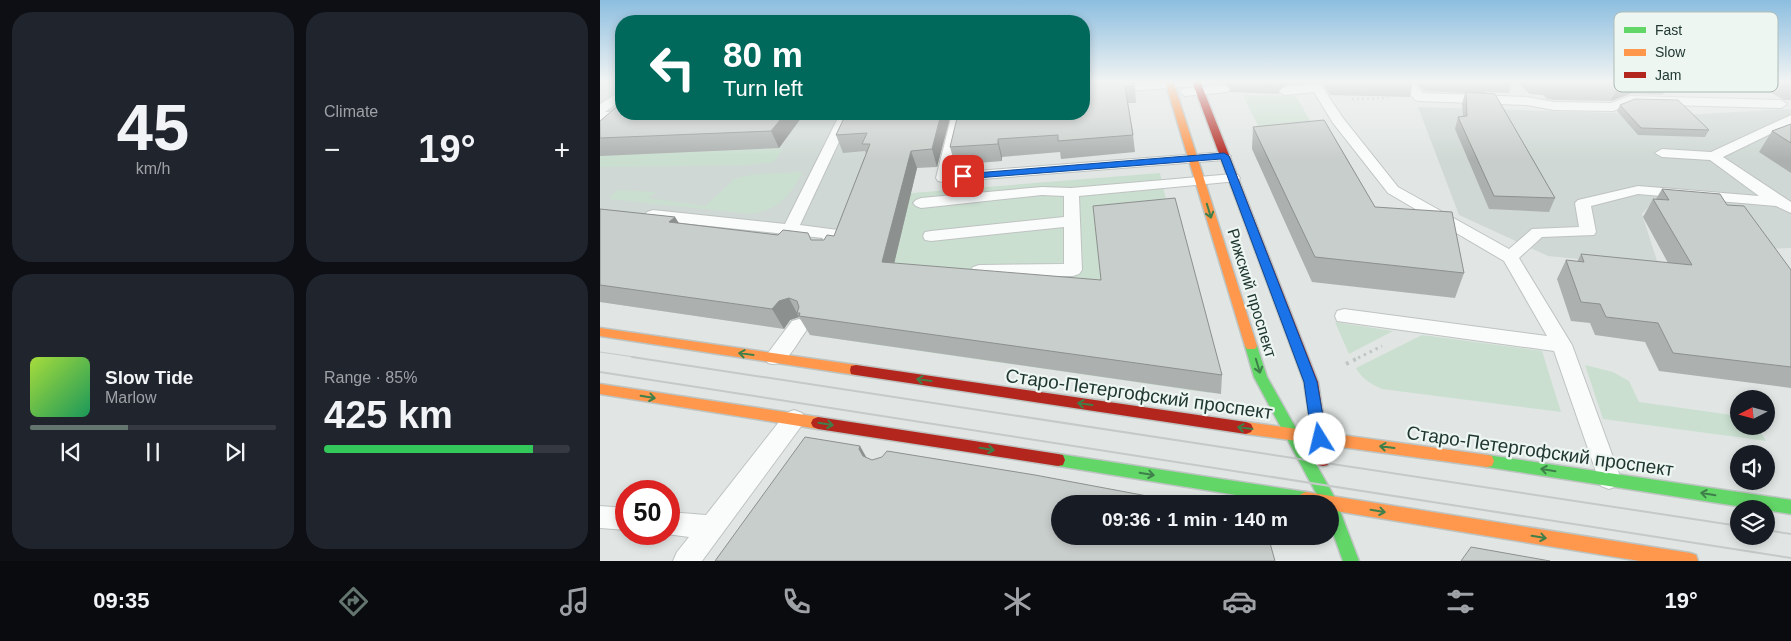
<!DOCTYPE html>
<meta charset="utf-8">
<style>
:root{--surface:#171b24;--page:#20242c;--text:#f1f3f6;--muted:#9ea1a6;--line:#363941;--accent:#647570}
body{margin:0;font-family:Arial,sans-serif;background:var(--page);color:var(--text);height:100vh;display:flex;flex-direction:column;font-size:19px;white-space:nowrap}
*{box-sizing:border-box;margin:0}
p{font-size:16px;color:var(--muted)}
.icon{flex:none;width:28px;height:28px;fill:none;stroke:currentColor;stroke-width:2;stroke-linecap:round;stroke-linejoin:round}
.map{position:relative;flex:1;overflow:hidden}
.panel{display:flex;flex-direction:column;gap:12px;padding:12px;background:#0d0f14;width:600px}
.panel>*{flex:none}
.banner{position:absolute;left:15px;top:15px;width:475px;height:105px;border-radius:20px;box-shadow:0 2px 8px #0003;background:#00695c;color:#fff;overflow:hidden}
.needle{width:32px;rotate:264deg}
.buttons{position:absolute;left:1130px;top:390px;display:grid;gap:10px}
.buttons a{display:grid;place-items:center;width:45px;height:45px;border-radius:50%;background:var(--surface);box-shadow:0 2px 8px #0003;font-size:25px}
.speed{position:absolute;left:15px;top:480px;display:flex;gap:10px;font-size:25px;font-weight:700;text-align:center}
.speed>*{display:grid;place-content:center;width:65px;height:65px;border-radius:50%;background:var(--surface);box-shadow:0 2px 8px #0003;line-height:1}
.speed .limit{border:8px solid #d22;background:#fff;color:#111}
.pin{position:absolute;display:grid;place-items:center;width:42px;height:42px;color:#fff;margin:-21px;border-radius:10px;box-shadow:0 2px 8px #0006}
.me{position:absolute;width:55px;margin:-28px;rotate:351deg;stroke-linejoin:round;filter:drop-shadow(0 0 4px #0008)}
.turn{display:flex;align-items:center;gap:18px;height:105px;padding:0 25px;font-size:22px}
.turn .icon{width:65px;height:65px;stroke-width:2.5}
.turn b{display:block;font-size:35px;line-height:42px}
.big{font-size:38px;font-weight:700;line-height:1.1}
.panel .widget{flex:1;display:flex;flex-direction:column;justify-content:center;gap:8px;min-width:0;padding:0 18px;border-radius:20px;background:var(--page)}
.panel .dial{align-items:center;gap:0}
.dial b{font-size:65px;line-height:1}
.song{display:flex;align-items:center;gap:15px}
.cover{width:60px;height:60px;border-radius:8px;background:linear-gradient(135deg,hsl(80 70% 55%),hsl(150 70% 35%))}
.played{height:5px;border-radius:2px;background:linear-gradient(90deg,var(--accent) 40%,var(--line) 40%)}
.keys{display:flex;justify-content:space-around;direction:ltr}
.heat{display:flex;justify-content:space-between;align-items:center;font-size:28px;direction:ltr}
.charge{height:8px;border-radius:4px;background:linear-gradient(90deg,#34c759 85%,var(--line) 0)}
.panel .tiles{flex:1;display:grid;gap:12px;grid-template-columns:repeat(2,1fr)}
.trip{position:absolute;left:451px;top:495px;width:288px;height:50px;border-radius:25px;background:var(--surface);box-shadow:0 2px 8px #0003;font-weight:700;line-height:50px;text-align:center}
.dock{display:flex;height:80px;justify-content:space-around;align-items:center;background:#090b0e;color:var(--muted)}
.dock .icon{width:35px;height:35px}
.dock .selected{color:var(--accent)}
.dock b{font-size:22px;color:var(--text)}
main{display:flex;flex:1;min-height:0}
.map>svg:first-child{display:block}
.built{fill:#cfd8d4}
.green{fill:#cadfd0}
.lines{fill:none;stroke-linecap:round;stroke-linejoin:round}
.lane-casing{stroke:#bec3c1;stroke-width:2}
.fast-casing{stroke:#bdc4c1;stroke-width:3}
.slow-casing{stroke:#bdc4c1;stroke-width:3}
.jam-casing{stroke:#bdc4c1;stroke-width:3}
.path-far2{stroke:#bfc7c5;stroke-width:2.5;stroke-dasharray:2 3;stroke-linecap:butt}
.path-far1{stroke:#bfc7c5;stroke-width:3;stroke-dasharray:2.5 4;stroke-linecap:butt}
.path{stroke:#bfc7c5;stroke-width:4;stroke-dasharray:3 5;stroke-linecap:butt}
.lane{fill:#fafbfb;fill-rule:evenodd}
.fast{fill:#63d668;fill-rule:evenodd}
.slow{fill:#ff974d;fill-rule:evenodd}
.jam{fill:#b3261e;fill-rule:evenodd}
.tram-far1{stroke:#c5c9c8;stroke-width:1}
.tram{stroke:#c5c9c8;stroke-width:2}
.wall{fill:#acb1af}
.shaded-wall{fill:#8c908e}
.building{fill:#c8cecb;stroke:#8c908e}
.oneway{stroke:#3e7f4a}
.route{fill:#1a73e8;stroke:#114b97}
.labels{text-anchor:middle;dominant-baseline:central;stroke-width:4.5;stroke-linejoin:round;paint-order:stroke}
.street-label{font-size:16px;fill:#203831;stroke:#eef6f2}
.near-street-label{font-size:19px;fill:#203831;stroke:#eef6f2}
.key{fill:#eef6f2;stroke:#b0bdb8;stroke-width:1}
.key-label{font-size:14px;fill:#203831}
</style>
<main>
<section class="panel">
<div class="tiles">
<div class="widget dial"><b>45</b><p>km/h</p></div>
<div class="widget"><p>Climate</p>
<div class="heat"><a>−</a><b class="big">19°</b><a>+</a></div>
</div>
<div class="widget">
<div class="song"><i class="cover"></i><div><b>Slow Tide</b><p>Marlow</p></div></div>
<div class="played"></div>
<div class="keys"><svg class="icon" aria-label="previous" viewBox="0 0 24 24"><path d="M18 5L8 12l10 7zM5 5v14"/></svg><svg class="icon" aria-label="pause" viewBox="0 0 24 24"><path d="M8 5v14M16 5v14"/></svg><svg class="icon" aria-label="next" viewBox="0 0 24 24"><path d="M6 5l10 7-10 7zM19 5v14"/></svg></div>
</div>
<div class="widget"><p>Range · 85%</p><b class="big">425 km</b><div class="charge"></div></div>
</div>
</section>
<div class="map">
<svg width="1191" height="561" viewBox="0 0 1191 561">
<rect width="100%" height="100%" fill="#e1e6e4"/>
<path class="built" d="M0,81H21V114H288L211,328L184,324L180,328L0,302Z
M818,107L1083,115L1191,109V248L1169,249L1102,208L1050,205L1042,214L1059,267L948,256L859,215Z"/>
<path class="green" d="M643,95H695L719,136L665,140Z
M183,148L174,162L150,165L0,167V156Z
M203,172C187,198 181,209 150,214L9,199L17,190L56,192L48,198L105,206L134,180H129L155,174Z
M560,173L610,393L210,335L262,197Z
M735,322L793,331L749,354Z
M822,335L942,351L961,412L782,389C771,384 762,379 756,368Z
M985,365L1013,372L1029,381L1039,402L1139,416V426H1157L1166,441L1003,419Z"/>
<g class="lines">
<defs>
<path id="lane" d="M556,81L602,82L596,86L484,94V86Z
M800,81H812L823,93L927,97L954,102L1011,103L1030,96L1181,100L1187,104L1181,108L1032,104L1013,111L954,110L927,105L819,101L815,100Z
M717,84L721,85L743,118L798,187L909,249L932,229L979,227L975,203L978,200L1038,186L1159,196L1110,160L1062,157L1055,153L1062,149L1111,152L1191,115V124L1123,157L1191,202V213L1176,206L1038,194L991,206L996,232L994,235L942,237L919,258L972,345L1021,479L1017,486L1009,489L1001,486L954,351L737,321L735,316L737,311L744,309L947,336L904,261L788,193L733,123L714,92L685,95L679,91L685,87Z
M624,85L630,89L628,92L585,96L579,92L585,88Z
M21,91V100L5,112L59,114L53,118L0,120V104Z
M240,114H252L200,225L238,230L240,234L233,257L227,258L221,257L219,253L223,238L53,220L47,218L45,215L47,212L53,210L185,224Z
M352,114H364L351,173L624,152L631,156L624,160L343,182L338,181L336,178Z
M633,174L638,175L640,178L638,181L479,196L482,270L479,274L473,276L379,277L373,275L370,271L373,267L379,265L464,264V227L331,241L325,240L323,236L325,232L331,231L464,217V196L442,195L321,208L316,206L313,203L316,200L321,198L442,187L471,188Z
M199,319L206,321L208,326L206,331C196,344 186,369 168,363L165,358L168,353L192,321Z
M194,410L202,413L205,419L202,425L102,561H73L77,552L89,537L67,534H69V512L106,515L186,413Z
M0,506L26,508V530L0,528Z"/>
<path id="fast" d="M651,341L655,343L657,346L667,377L735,498L759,561H743L730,525V504H722L654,377L645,346L647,343Z
M458,454L706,492L711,494L714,499L712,504H692L458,466L453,465L451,460L453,455Z
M887,455L1191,500V514L1166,510V509H1156L887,467L882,466L880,461L882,456Z"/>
<path id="slow" d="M565,81H573L657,346L655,349H647L645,346Z
M0,328L256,365L261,366L262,370L261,374L256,375L0,336Z
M0,384L218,417L223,419L225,423L223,427L218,429L0,394Z
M646,422L887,455L892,456L894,461L892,466L887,467L646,434L641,432L639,428L641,424Z
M706,492L1090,553L1096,555L1098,561H1040L730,510V504H700L698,499L701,494Z"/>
<path id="jam" d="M592,81H600L718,382L730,460L728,465L723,466L718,465L716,460L704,382Z
M256,365L646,422L651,424L653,428L651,432L646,434L256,375L251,374L250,370L251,366Z
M218,417L458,454L463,455L465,460L463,465L458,466L218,429L213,427L211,423L213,419Z"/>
</defs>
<use href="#lane" class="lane-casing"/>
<use href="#fast" class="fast-casing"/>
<use href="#slow" class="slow-casing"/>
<use href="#jam" class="jam-casing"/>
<path class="path-far2" d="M752,99L788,98"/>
<path class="path-far1" d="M758,358L782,346"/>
<path class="path" d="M746,364L760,357"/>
<use href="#lane" class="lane"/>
<use href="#fast" class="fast"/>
<use href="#slow" class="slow"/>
<use href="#jam" class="jam"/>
<path class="tram-far1" d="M0,352L41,358"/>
<path class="tram" d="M32,357L1139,526
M0,372L1191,558
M1166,530L1191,534"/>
</g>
<path class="wall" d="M484,81L535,86L536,103H528L533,135L535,152L461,159L460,152L402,157V161L355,165L350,147Z
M621,81H813L810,97L730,95L723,84L717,82L685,85L680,89L679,94L630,92V88L622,83Z
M815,81H913L909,93L886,92L885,93L955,198L949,212L889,209L855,129L858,117H863L862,104L865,93L824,91Z
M915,81H1069L1063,95L1030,94L1011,101L954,100L947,99L943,95L930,94Z
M1150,81H1191V100H1184Z
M1020,105L1109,130L1105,137L1038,135L1017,111Z
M21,114H204L179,148L0,156V121Z
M246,114H351L337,167L317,168L294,263L622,375L621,394L210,335L199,317L190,320L184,329L0,302V209L75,217L79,224L212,240H224L234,236L266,154L265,151L243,153L236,135Z
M1191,124V173L1159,152L1172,131Z
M653,127L775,207L864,273L855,298L712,282L652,149Z
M1062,189L1127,205L1191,270V388L1059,371L1045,342L995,335L990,323L971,321L957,279L966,260L977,262L981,254L1068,263L1043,217L1053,199H1056Z"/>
<path class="shaded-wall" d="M681,81H685V85L680,89Z
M1020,81H1036L1030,94L1011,101Z
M185,114H204L179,148L171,131Z
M341,114H351L337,167L332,149Z
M398,139L402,157V161L398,144Z
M311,151L317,168L290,281L282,262Z
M75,217L87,236L69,222Z
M189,298L199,317L190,320L184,329L172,309L179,301Z
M260,446L273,469L272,472L259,449Z"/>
<path class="building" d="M484,81H533L535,86L525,87L533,135L458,141V135L398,139V144L350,147L358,114H484Z
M866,92L895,94L955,198L894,196L858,117L867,116Z
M1035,99L1078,100L1109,130L1041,128L1020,105Z
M20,104H21V114H185L171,131L0,138V121Z
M246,114H341L332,149L311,151L282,262L501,280L493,206L575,198L622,375L199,316L200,313H197L199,307L197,301L189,298L179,301L172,309L0,285V209L75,217L69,222L178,235L183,230L208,233L211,240H224L227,235L234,236L270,144H262L267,133L236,135Z
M724,120L775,207L852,212L864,273L715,257L653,127Z
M1191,124V143L1172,131Z
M1062,189L1120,194L1127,205L1144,206L1191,270V367L1073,353L1058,323L1006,317L1000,304L981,302L966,260L984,262L981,254L1092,265L1053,199L1069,200Z
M205,437L260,446L259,449L263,456L272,460L282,457L287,451L435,475L590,504H460V536H668L675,561H115Z
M871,547L950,561H861Z"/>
<defs><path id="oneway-shaft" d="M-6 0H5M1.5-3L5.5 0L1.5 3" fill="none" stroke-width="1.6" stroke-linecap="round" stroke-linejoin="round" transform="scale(1.25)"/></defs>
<g class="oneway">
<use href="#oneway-shaft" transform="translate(609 211) rotate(73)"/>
<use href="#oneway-shaft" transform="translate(146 354) rotate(-172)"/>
<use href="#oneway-shaft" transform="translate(658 366) rotate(73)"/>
<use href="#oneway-shaft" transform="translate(324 380) rotate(-172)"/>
<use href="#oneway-shaft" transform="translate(48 397) rotate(9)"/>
<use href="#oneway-shaft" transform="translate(485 404) rotate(-172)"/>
<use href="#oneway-shaft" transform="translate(226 424) rotate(9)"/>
<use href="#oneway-shaft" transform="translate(645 428) rotate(-172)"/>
<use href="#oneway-shaft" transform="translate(787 447) rotate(-173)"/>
<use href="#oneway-shaft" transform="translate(387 449) rotate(9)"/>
<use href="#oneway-shaft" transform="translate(948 470) rotate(-171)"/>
<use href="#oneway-shaft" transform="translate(547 474) rotate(9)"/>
<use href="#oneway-shaft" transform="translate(1108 494) rotate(-171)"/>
<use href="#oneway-shaft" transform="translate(778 511) rotate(9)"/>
<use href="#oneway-shaft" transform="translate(939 537) rotate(9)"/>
</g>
<linearGradient id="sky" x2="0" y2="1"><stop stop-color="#8cbee0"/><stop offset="0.51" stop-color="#f2f4f3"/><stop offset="1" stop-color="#f2f4f3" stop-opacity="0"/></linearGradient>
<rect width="1191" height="160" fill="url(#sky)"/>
<path class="route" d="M624,153L629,156L717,382L727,439L725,443L720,445L715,443L712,439L704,382L621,159L363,179L358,176L363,174Z"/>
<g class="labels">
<g class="street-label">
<text transform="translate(652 293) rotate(73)">Рижский проспект</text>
</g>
<g class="near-street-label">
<text transform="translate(539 394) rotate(8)">Старо-Петергофский проспект</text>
<text transform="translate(940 451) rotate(8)">Старо-Петергофский проспект</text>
</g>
</g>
<rect x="1014" y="12" width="164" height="80" rx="8" class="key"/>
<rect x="1024" y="27" width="22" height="6" fill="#63d668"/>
<rect x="1024" y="49" width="22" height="7" fill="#ff974d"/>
<rect x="1024" y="72" width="22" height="6" fill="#b3261e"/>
<g class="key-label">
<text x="1055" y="35">Fast</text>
<text x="1055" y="57">Slow</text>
<text x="1055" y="80">Jam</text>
</g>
</svg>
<div class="buttons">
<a><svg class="needle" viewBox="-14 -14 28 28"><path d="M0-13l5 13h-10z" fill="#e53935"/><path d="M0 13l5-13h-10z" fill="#9ea1a6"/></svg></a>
<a><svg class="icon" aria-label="sound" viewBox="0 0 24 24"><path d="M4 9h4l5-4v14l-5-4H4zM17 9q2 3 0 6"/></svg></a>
<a><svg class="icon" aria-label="layers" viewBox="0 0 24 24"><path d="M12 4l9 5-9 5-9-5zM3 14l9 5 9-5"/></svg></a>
</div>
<div class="speed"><div class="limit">50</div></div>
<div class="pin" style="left:363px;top:176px;background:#d93025"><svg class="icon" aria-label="arrive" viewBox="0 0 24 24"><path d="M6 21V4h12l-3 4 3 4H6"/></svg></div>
<svg class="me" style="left:720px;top:439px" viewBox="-20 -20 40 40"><circle r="19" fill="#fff"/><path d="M0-13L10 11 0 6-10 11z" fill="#1a73e8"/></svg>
<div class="trip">09:36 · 1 min · 140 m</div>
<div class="banner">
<div class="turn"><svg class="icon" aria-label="left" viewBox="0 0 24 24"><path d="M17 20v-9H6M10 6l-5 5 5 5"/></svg><div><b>80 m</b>Turn left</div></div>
</div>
</div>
</main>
<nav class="dock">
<b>09:35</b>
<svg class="icon selected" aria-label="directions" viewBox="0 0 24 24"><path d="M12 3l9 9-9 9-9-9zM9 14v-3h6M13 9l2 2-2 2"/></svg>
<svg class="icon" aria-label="music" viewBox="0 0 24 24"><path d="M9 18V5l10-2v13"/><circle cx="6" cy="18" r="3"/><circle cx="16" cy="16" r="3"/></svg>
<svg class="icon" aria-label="phone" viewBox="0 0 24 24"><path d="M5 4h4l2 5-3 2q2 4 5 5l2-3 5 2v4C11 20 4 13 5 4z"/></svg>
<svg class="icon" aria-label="climate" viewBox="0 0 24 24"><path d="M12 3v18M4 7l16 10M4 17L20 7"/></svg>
<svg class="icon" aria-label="car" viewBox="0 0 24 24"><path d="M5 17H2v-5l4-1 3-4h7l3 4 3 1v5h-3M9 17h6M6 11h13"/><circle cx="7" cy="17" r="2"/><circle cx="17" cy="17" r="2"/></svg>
<svg class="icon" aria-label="filters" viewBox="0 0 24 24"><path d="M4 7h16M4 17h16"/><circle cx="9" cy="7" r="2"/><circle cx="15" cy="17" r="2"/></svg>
<b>19°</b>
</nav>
